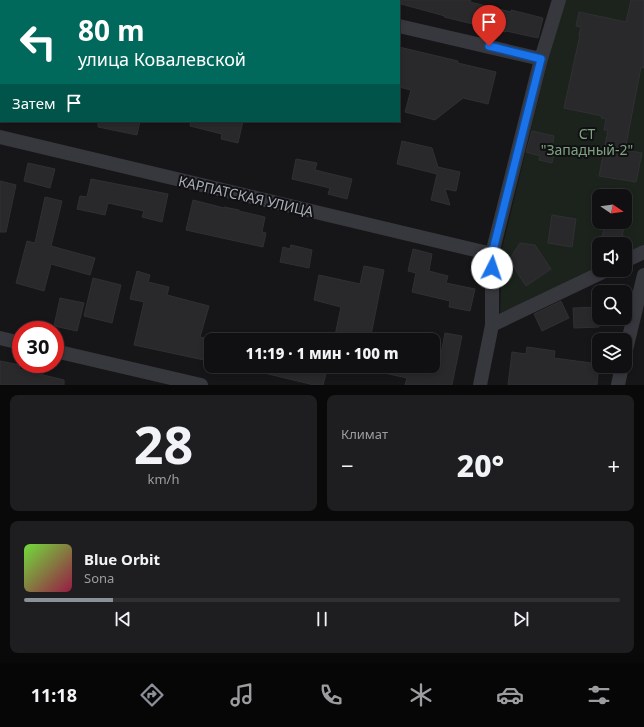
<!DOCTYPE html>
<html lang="ru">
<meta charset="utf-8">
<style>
:root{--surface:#101012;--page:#1e1e20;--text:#f1f3f6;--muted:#9c9d9f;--line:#303032;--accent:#8c9099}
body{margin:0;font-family:"Noto Sans",sans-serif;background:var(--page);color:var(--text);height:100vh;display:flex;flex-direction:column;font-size:15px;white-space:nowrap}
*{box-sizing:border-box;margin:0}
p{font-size:13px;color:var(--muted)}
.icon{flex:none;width:22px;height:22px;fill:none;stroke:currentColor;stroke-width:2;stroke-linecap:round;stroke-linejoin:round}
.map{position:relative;height:385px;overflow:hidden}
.sheet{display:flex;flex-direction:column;gap:10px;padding:10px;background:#09090a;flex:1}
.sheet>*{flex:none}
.top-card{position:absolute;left:0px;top:0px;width:400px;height:122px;box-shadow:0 2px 6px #0003,0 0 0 1px var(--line);background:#00695c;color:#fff;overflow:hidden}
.needle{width:26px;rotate:103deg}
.fabs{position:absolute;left:592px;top:189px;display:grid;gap:8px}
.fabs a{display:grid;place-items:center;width:40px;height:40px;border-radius:8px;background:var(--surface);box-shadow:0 2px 6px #0003,0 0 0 1px var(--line);font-size:20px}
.speed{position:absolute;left:12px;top:321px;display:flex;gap:8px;font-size:20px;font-weight:700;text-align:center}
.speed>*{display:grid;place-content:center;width:52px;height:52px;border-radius:50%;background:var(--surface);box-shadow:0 2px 6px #0003,0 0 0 1px var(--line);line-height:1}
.speed .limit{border:6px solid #d22;background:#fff;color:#111}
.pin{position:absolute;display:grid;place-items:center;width:34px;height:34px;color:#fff;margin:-41px -17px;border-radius:50% 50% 50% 0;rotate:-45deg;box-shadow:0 0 4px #0007}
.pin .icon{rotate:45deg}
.me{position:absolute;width:44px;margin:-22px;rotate:4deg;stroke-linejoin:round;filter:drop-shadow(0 0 3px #0008)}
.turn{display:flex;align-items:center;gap:14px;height:84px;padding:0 12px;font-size:18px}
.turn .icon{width:52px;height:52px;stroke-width:2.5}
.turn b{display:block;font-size:28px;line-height:34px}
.then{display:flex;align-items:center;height:38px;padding:0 12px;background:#0003;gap:8px;font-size:15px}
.big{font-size:30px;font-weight:800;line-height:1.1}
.sheet .widget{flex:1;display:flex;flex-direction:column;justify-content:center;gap:6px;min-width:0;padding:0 14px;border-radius:8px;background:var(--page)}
.sheet .dial{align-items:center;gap:0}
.dial b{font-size:52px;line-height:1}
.song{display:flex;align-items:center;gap:12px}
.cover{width:48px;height:48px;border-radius:6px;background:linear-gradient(135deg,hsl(100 70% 55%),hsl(340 70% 35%))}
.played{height:4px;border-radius:2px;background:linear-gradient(90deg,var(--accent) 15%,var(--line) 15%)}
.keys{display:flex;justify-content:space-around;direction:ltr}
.heat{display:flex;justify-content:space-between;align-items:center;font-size:22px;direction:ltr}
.sheet .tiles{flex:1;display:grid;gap:10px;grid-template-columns:1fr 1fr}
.widget:last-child{grid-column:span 2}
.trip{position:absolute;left:204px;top:333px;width:236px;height:40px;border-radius:8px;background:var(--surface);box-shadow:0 2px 6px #0003,0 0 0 1px var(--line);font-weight:800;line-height:40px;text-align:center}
.menu{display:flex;height:64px;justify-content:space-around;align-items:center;background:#060607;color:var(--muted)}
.menu .icon{width:28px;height:28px}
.menu .current{color:var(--accent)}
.menu b{font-size:18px;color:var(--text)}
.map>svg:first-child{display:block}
.green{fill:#1c231d;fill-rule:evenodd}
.building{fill:#29292c;stroke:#303034}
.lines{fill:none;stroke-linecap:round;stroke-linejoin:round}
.minor{stroke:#37383d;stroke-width:14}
.route-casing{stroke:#114b97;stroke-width:10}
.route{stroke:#1a73e8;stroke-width:7}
.labels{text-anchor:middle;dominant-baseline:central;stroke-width:4;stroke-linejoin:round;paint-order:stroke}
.park-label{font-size:14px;fill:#7fa381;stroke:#111113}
.street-label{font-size:14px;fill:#a8adb8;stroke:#111113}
</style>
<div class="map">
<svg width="644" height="385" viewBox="0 0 644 385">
<rect width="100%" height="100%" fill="#161618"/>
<path class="green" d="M564,0H644V256L625,265V244H599V270L500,320L502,249L547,64ZM599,196H625V222H599Z"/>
<path class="building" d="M402,0H471L470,2L511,12V10L543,18L538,38L506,31V32L444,17L445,16L401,4Z
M631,0H644V68L641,67L625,150L642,153L636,182L599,176L608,130H604L606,119L601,118L602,116L564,108L580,35H579L581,27L576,26L579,12L626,22Z
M399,47L458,61V63L496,72L488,104L463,98L435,120L405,112L411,90L399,87Z
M98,121H140L137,135L98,127Z
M191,121H243L238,143L221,139L222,134L190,126Z
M532,131L554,136L552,148L555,149L552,163L539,160L540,156L526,152Z
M402,141L432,148L438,167L460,172L456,191L445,189L450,205L431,200L437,174L397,164Z
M296,159L317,163L315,170L352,179L347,199L328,194L330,188L292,179Z
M28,163L55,169L50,188L24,181Z
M91,179L168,194L162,222L142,217L144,211L108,203L105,215L77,209L80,196L87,197Z
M0,181L16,185L6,232H0Z
M45,197L62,201L51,246L95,258L90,275L51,264L44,291L16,283L27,241L35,243Z
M193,200L224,208V207L239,210V211L265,217L262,232L266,233L263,247L186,230Z
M552,215L576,219L572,247L548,243Z
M605,222H625L621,242L602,238Z
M520,243L535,245L551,269L526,286L509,260Z
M291,245L312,250L309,268L280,262L283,247L290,249Z
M413,249L432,254L429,271L448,276L446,283L475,289L470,311L449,307L450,301L412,292L416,273L408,271Z
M364,266L384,270L370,340H334L341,307L314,300L319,275L360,284Z
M137,271L150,275L148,282L169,287L167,295L209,306L200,337L209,339L204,360L134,345L144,302L130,299Z
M93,278L121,285L112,323L84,316Z
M60,298L84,303L77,331L54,326Z
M561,301L569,318L542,331L534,314Z
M599,307V327L574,328L573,308Z
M445,333L462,336L452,385H405L407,378L380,372L381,366H436V363L439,364Z
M527,347L555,351L554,358L599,364L597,385H508L512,352L526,354Z
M0,361L20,365L19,369L64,380V385H0Z
M257,366H328L323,385H314L256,371Z"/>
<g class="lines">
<path class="minor" d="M287,0L292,1
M399,26L541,59
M0,137L492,254
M625,261L644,252
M492,325L607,270
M0,338L21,343
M55,351L201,385
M625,354L644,275
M480,385L492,325V254L541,59L559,0
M618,385L622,366"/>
</g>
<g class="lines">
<defs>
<path id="route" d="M489,46L541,59L492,254V268"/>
</defs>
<use href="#route" class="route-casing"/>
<use href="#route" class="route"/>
</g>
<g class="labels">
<g class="park-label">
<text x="587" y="133">СТ<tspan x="587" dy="16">"Западный-2"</tspan></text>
</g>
<g class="street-label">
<text transform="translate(246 196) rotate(13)">КАРПАТСКАЯ УЛИЦА</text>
</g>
</g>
</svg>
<div class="fabs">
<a><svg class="needle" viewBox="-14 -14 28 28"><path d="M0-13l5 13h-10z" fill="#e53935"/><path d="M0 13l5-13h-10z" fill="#9c9d9f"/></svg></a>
<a><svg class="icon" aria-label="sound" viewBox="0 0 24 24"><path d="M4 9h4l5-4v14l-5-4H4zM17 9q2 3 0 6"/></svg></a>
<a><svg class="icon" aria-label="search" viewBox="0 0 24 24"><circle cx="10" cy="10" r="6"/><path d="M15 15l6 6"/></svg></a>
<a><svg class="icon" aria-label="layers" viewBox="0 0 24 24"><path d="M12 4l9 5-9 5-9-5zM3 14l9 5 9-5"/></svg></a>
</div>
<div class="speed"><div class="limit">30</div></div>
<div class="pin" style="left:489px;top:46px;background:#d93025"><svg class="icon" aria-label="arrive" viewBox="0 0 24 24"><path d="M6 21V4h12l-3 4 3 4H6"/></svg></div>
<svg class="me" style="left:492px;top:268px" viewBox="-20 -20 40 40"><circle r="19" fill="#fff"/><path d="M0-13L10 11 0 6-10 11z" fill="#1a73e8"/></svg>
<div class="trip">11:19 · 1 мин · 100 m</div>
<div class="top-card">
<div class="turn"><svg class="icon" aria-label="left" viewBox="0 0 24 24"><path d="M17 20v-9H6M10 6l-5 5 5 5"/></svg><div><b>80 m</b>улица Ковалевской</div></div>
<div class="then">Затем<svg class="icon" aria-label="arrive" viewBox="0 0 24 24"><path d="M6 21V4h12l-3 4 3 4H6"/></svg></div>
</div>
</div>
<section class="sheet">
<div class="tiles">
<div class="widget dial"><b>28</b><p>km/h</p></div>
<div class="widget"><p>Климат</p>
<div class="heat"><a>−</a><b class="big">20°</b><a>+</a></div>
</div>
<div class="widget">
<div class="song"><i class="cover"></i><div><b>Blue Orbit</b><p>Sona</p></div></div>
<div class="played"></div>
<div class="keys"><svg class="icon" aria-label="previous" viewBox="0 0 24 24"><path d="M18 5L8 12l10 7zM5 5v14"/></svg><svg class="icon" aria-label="pause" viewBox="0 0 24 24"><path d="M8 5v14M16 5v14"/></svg><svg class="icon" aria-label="next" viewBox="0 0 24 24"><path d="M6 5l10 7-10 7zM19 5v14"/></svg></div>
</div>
</div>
</section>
<nav class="menu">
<b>11:18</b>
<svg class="icon current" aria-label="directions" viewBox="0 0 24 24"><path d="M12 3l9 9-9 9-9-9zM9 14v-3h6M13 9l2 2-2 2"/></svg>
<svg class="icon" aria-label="music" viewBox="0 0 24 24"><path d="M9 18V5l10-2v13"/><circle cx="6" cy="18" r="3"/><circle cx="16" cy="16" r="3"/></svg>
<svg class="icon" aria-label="phone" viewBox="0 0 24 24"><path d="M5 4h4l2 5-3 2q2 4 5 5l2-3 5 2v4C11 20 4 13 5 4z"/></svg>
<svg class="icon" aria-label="climate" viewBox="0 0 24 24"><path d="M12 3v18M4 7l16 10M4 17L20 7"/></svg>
<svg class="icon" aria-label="car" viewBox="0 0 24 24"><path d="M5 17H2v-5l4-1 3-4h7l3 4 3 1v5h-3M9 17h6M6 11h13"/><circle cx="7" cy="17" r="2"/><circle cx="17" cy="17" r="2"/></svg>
<svg class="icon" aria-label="filters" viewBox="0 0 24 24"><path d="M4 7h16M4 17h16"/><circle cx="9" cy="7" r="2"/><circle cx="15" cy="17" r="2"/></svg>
</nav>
